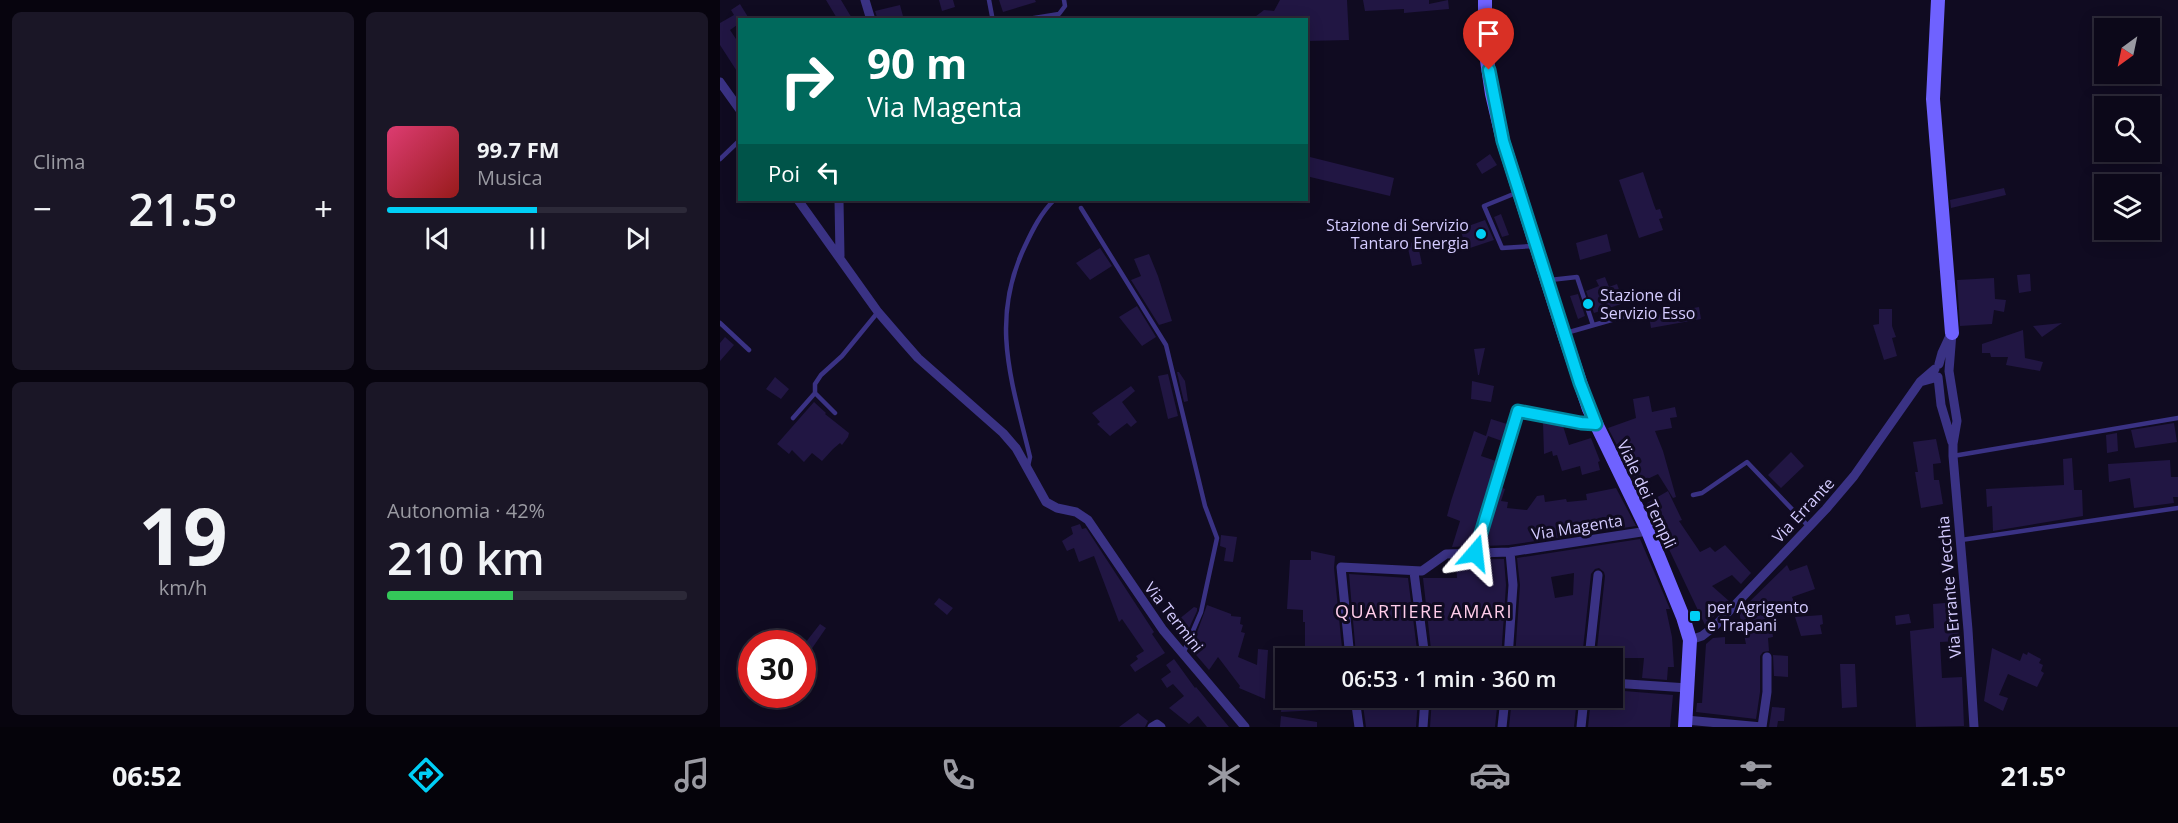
<!DOCTYPE html>
<html lang="it">
<meta charset="utf-8">
<style>
:root{--surface:#0c0819;--page:#1a1626;--text:#f1f3f6;--muted:#9a9aa2;--line:#2c2938;--accent:#00cff6}
body{margin:0;font-family:"Open Sans",sans-serif;background:var(--page);color:var(--text);height:100vh;display:flex;flex-direction:column;font-size:22px;white-space:nowrap}
*{box-sizing:border-box;margin:0}
p{font-size:20px;color:var(--muted)}
.icon{flex:none;width:33px;height:33px;fill:none;stroke:currentColor;stroke-width:2;stroke-linecap:round;stroke-linejoin:round}
.map{position:relative;flex:1;overflow:hidden}
.side{display:flex;flex-direction:column;gap:12px;padding:12px;background:#07040e;width:720px}
.side>*{flex:none}
.top-card{position:absolute;left:18px;top:18px;width:570px;height:183px;border-radius:0px;box-shadow:0 3px 15px #0003,0 0 0 2px var(--line);background:#00695c;color:#fff;overflow:hidden}
.needle{width:39px;rotate:213deg}
.buttons{position:absolute;left:1374px;top:18px;display:grid;gap:12px}
.buttons a{display:grid;place-items:center;width:66px;height:66px;border-radius:0px;background:var(--surface);box-shadow:0 3px 15px #0003,0 0 0 2px var(--line);font-size:30px}
.speed{position:absolute;left:18px;top:630px;display:flex;gap:12px;font-size:30px;font-weight:700;text-align:center}
.speed>*{display:grid;place-content:center;width:78px;height:78px;border-radius:50%;background:var(--surface);box-shadow:0 3px 15px #0003,0 0 0 2px var(--line);line-height:1}
.speed .limit{border:9px solid #d22;background:#fff;color:#111}
.pin{position:absolute;display:grid;place-items:center;width:51px;height:51px;color:#fff;margin:-62px -26px;border-radius:50% 50% 50% 0;rotate:-45deg;box-shadow:0 0 6px #0007}
.pin .icon{rotate:45deg}
.me{position:absolute;width:66px;margin:-33px;rotate:17deg;stroke-linejoin:round;filter:drop-shadow(0 0 4px #0008)}
.turn{display:flex;align-items:center;gap:21px;height:126px;padding:0 30px;font-size:27px}
.turn .icon{width:78px;height:78px;stroke-width:2.5}
.turn b{display:block;font-size:42px;line-height:51px}
.then{display:flex;align-items:center;height:57px;padding:0 30px;background:#0003;gap:12px;font-size:22px}
.big{font-size:45px;font-weight:600;line-height:1.1}
.side .card{flex:1;display:flex;flex-direction:column;justify-content:center;gap:9px;min-width:0;padding:0 21px;border-radius:9px;background:var(--page)}
.side .dial{align-items:center;gap:0}
.dial b{font-size:78px;line-height:1}
.song{display:flex;align-items:center;gap:18px}
.cover{width:72px;height:72px;border-radius:9px;background:linear-gradient(135deg,hsl(340 70% 55%),hsl(0 70% 35%))}
.played{height:6px;border-radius:3px;background:linear-gradient(90deg,var(--accent) 50%,var(--line) 50%)}
.keys{display:flex;justify-content:space-around;direction:ltr}
.heat{display:flex;justify-content:space-between;align-items:center;font-size:33px;direction:ltr}
.charge{height:9px;border-radius:4px;background:linear-gradient(90deg,#34c759 42%,var(--line) 0)}
.side .tiles{flex:1;display:grid;gap:12px;grid-template-columns:repeat(2,1fr)}
.trip{position:absolute;left:555px;top:648px;width:348px;height:60px;border-radius:0px;background:var(--surface);box-shadow:0 3px 15px #0003,0 0 0 2px var(--line);font-weight:600;line-height:60px;text-align:center}
.dock{display:flex;height:96px;justify-content:space-around;align-items:center;background:#05030a;color:var(--muted)}
.dock .icon{width:42px;height:42px}
.dock .current{color:var(--accent)}
.dock b{font-size:27px;color:var(--text)}
main{display:flex;flex:1;min-height:0}
.map>svg:first-child{display:block}
.building{fill:#211643;fill-rule:evenodd}
.lines{fill:none;stroke-linecap:round;stroke-linejoin:round}
.lane{stroke:#3a3284;stroke-width:4.5}
.street{stroke:#3a3284;stroke-width:9}
.secondary{stroke:#6f62ff;stroke-width:14}
.route-casing{stroke:#0087a0;stroke-width:15}
.route{stroke:#00cff6;stroke-width:10}
.poi-dot{fill:#00cff6;stroke:#100b21;stroke-width:2}
.labels{text-anchor:middle;dominant-baseline:central;stroke-width:6;stroke-linejoin:round;paint-order:stroke}
.poi-label{font-size:16px;fill:#d4cbff;stroke:#100b21;text-anchor:start}
.street-label{font-size:16px;fill:#d4cbff;stroke:#100b21}
.neighbourhood-label{font-size:18px;letter-spacing:1.5px;fill:#ffcdea;stroke:#100b21}
</style>
<main>
<section class="side">
<div class="tiles">
<div class="card"><p>Clima</p>
<div class="heat"><a>−</a><b class="big">21.5°</b><a>+</a></div>
</div>
<div class="card">
<div class="song"><i class="cover"></i><div><b>99.7 FM</b><p>Musica</p></div></div>
<div class="played"></div>
<div class="keys"><svg class="icon" aria-label="previous" viewBox="0 0 24 24"><path d="M18 5L8 12l10 7zM5 5v14"/></svg><svg class="icon" aria-label="pause" viewBox="0 0 24 24"><path d="M8 5v14M16 5v14"/></svg><svg class="icon" aria-label="next" viewBox="0 0 24 24"><path d="M6 5l10 7-10 7zM19 5v14"/></svg></div>
</div>
<div class="card dial"><b>19</b><p>km/h</p></div>
<div class="card"><p>Autonomia · 42%</p><b class="big">210 km</b><div class="charge"></div></div>
</div>
</section>
<div class="map">
<svg width="1458" height="727" viewBox="0 0 1458 727">
<rect width="100%" height="100%" fill="#100b21"/>
<path class="building" d="M106,0H121L133,20H118Z
M219,0H233L235,7L222,11Z
M279,0H315L316,2L283,12Z
M560,0H627L629,40L586,41V20H531L544,10L554,11Z
M643,0H709V4L728,0L729,9L684,13V9L645,11Z
M20,4L28,17L20,20V23L10,30L20,45V76L0,45V23L14,15L11,10Z
M180,5L184,20H158L155,11Z
M770,154L777,165L762,174L756,164Z
M586,156L674,178L670,196L586,176Z
M923,172L934,205L936,210L940,209L943,218L939,219L943,230L919,238L899,180Z
M1284,188L1286,195L1231,208L1230,200Z
M781,214L789,235L782,237L774,217Z
M765,220L774,240L747,249L740,229Z
M887,234L891,251L860,260L856,243Z
M697,241L702,264L692,266L687,244Z
M380,248L392,266L370,280L356,263Z
M429,254L438,276L452,321L439,325L411,280L421,276L414,259Z
M1310,274L1311,291L1299,293L1297,275Z
M885,277L889,287L897,284L904,303L874,313L866,291L879,286L876,280Z
M1274,278L1275,299L1286,300L1284,312L1274,310L1272,324L1240,326L1237,280Z
M858,294L865,316L858,319L850,296Z
M417,306L436,337L422,346L399,317Z
M979,307L981,319L931,328L929,316Z
M1159,309H1172V326L1176,337L1172,338L1177,356L1164,360L1153,325L1159,324Z
M1342,323L1322,337L1313,326Z
M1303,330L1305,358L1323,362L1320,371L1286,365L1288,357H1271L1270,353H1262V344Z
M5,337L14,345L0,361V343Z
M765,348L759,375H758L754,349Z
M457,372H459L465,381L468,401L464,402Z
M448,374L458,416L448,419L438,376Z
M55,377L69,389L61,399L46,389Z
M752,381L774,386L771,402L751,399Z
M411,386L415,391L402,402L417,422L411,427L407,423L390,436L377,424L380,422L372,413Z
M929,396L932,412L955,407L957,417L950,418L952,428L935,431L943,451L956,497L953,498L938,474L917,484L888,428L916,418L913,399Z
M94,402L106,413L105,414L129,433L128,437L122,445L120,443L113,449L102,461L92,453L84,462L72,450L69,454L57,444Z
M771,419L787,424L782,441L768,436L761,456L776,461L750,546L732,547L740,521L727,516L731,501L754,431L766,436Z
M823,423L843,426L849,445L871,438L880,461L878,462L880,470L862,475L860,466L842,471L837,455L833,456L832,451L824,454Z
M1454,423L1457,442L1415,448L1411,430Z
M1397,433L1398,451L1387,453L1386,435Z
M1216,439L1221,463L1213,464L1214,480H1219L1223,504L1201,508L1195,472H1198L1193,442Z
M1071,452L1084,466L1061,488L1048,475Z
M1352,458L1354,490H1362L1363,516L1273,531L1272,506L1267,507L1266,489L1344,485L1343,459Z
M1450,460L1451,477H1458V497H1453L1454,503L1414,508L1410,478L1389,482L1388,464Z
M782,488L785,489L781,501L788,502L787,508L807,510L817,496L824,495L825,502L846,499L847,502L867,500L866,494L896,488L916,526L789,545L764,546Z
M948,491L962,520L959,521L980,552L990,547L995,552L1005,545L1031,573L1021,584L1012,575L992,586L1009,601L985,625L927,503Z
M360,524L362,529L366,528L434,632L432,634L445,653L415,672L410,665L418,659L416,656L424,651L402,619L399,622L374,556L359,562L354,548L347,551L342,541L353,534L351,527Z
M501,535L517,537L513,562L504,561L506,548L500,546Z
M920,539L950,609H946L952,637L954,667H948L947,680L922,678L924,658H876L885,576L884,572L879,568L875,569L871,574L862,658H795L800,585L797,558ZM854,573L853,595L835,598L831,577Z
M591,551L615,556L614,568L623,658H564L565,649H585V622H583V610L567,609L570,560H591Z
M784,559L786,585L781,658H712L703,578H737L736,560Z
M1067,565L1070,571L1087,565L1095,589L1072,597L1077,609L1056,614L1057,623H1051L1053,637L1048,638L1049,651L1043,652L1040,656V692L1036,719L976,712L977,703H982L986,644L993,638L1005,637V644H1026L1019,612Z
M629,574L688,578L698,658L636,655Z
M219,598L233,608L227,615L214,604Z
M1237,602L1239,641L1220,642L1222,678L1242,677L1244,726L1196,727L1190,631L1214,628L1213,604Z
M487,605L511,614V616L521,617L520,624L523,625L521,632L525,633L518,657L537,665L538,649L548,650L545,699L519,688L520,686L498,657L489,670L471,649Z
M474,607L477,608V611L464,639L453,624Z
M1189,614L1191,623L1176,625L1175,616Z
M1102,615L1103,624L1100,625L1102,634L1081,636L1075,617Z
M100,624L106,628L82,663V647Z
M1272,648L1300,661L1303,653L1307,655L1308,652L1321,659L1319,663L1323,665L1321,671L1324,673L1317,687L1288,674L1279,695L1288,698L1283,711L1264,701Z
M1053,655L1068,656V677L1054,676Z
M454,659L475,688L476,687L509,727H487L478,716L469,724L449,708L464,696L453,684L447,688L441,679L451,672L446,665Z
M1120,664H1135L1137,707L1122,708Z
M892,690L953,695L950,727H868L871,698H892Z
M562,698H600V710L561,712Z
M642,698H698L696,727H646Z
M712,698H778L775,727H710Z
M792,698H857L854,727H789Z
M1052,707L1065,708L1064,721H1058L1057,727H1049Z
M418,713L428,721L425,727H399Z
M561,716L597,722V727H560Z"/>
<g class="lines">
<path class="lane" d="M269,0L272,16L271,20
M302,20L339,14L345,6L344,0
M0,159L20,140
M796,193L764,206L782,248L813,246
M361,208L446,345L485,506L497,538L481,612L463,654
M830,280L857,277L873,325
M0,323L29,350
M846,333L923,311
M95,393L115,413
M73,418L95,393V384L101,375L122,356L158,312
M1233,456L1458,418
M308,466L310,457C292,382 269,321 305,246C313,229 321,213 334,200
M973,495L982,493L1027,462L1089,527
M1241,540L1458,508"/>
<path class="street" d="M145,0L151,20
M0,82L20,110
M78,200L158,312L183,341L198,358L283,433L296,448L326,502L337,508L356,512L368,520L443,630L525,727
M119,200L120,256
M1232,333L1229,371L1237,421L1233,444V456L1248,630L1254,727
M1219,364L1222,353L1229,338
M1200,382L1218,377L1221,405L1232,442
M755,553L798,411L861,423L876,424
M694,572L705,658
M970,640L982,636L995,626L1106,509L1134,476L1200,382L1215,369
M630,658L621,567L702,571L726,554L790,552L928,531
M788,658L793,585L790,552
M869,658L878,575
M892,683L968,688
M635,698L639,727
M966,720L1042,727
M432,727L437,724L441,727
M703,727L705,698
M782,727L785,698
M861,727L864,698
M1042,727L1047,692V657"/>
<path class="secondary" d="M765,0V47L772,94L783,141L844,334L869,409L928,531L963,617L970,640L965,727
M1218,0L1213,99L1232,333"/>
</g>
<g class="lines">
<defs>
<path id="route" d="M755,553L798,411L861,423L876,424L860,383L783,141L769,70"/>
</defs>
<use href="#route" class="route-casing"/>
<use href="#route" class="route"/>
</g>
<g class="poi-dot">
<circle cx="761" cy="234" r="6"/>
<circle cx="868" cy="304" r="6"/>
<rect x="969" y="610" width="12" height="12" rx="3"/>
</g>
<g class="labels">
<g class="poi-label">
<text x="749" y="225" text-anchor="end">Stazione di Servizio<tspan x="749" dy="18">Tantaro Energia</tspan></text>
<text x="880" y="295">Stazione di<tspan x="880" dy="18">Servizio Esso</tspan></text>
<text x="987" y="607">per Agrigento<tspan x="987" dy="18">e Trapani</tspan></text>
</g>
<g class="street-label">
<text transform="translate(927 494) rotate(65)">Viale dei Templi</text>
<text transform="translate(1083 510) rotate(-47)">Via Errante</text>
<text transform="translate(857 527) rotate(-9)">Via Magenta</text>
<text transform="translate(1229 587) rotate(-95)">Via Errante Vecchia</text>
<text transform="translate(454 617) rotate(52)">Via Termini</text>
</g>
<g class="neighbourhood-label">
<text x="704" y="611">QUARTIERE AMARI</text>
</g>
</g>
</svg>
<div class="buttons">
<a><svg class="needle" viewBox="-14 -14 28 28"><path d="M0-13l5 13h-10z" fill="#e53935"/><path d="M0 13l5-13h-10z" fill="#9a9aa2"/></svg></a>
<a><svg class="icon" aria-label="search" viewBox="0 0 24 24"><circle cx="10" cy="10" r="6"/><path d="M15 15l6 6"/></svg></a>
<a><svg class="icon" aria-label="layers" viewBox="0 0 24 24"><path d="M12 4l9 5-9 5-9-5zM3 14l9 5 9-5"/></svg></a>
</div>
<div class="speed"><div class="limit">30</div></div>
<div class="pin" style="left:769px;top:70px;background:#d93025"><svg class="icon" aria-label="arrive" viewBox="0 0 24 24"><path d="M6 21V4h12l-3 4 3 4H6"/></svg></div>
<svg class="me" style="left:755px;top:553px" viewBox="-20 -20 40 40"><path d="M0-17L14 15 0 8-14 15z" fill="#00cff6" stroke="#fff" stroke-width="4"/></svg>
<div class="trip">06:53 · 1 min · 360 m</div>
<div class="top-card">
<div class="turn"><svg class="icon" aria-label="right" viewBox="0 0 24 24"><path d="M7 20v-9h11M14 6l5 5-5 5"/></svg><div><b>90 m</b>Via Magenta</div></div>
<div class="then">Poi<svg class="icon" aria-label="left" viewBox="0 0 24 24"><path d="M17 20v-9H6M10 6l-5 5 5 5"/></svg></div>
</div>
</div>
</main>
<nav class="dock">
<b>06:52</b>
<svg class="icon current" aria-label="directions" viewBox="0 0 24 24"><path d="M12 3l9 9-9 9-9-9zM9 14v-3h6M13 9l2 2-2 2"/></svg>
<svg class="icon" aria-label="music" viewBox="0 0 24 24"><path d="M9 18V5l10-2v13"/><circle cx="6" cy="18" r="3"/><circle cx="16" cy="16" r="3"/></svg>
<svg class="icon" aria-label="phone" viewBox="0 0 24 24"><path d="M5 4h4l2 5-3 2q2 4 5 5l2-3 5 2v4C11 20 4 13 5 4z"/></svg>
<svg class="icon" aria-label="climate" viewBox="0 0 24 24"><path d="M12 3v18M4 7l16 10M4 17L20 7"/></svg>
<svg class="icon" aria-label="car" viewBox="0 0 24 24"><path d="M5 17H2v-5l4-1 3-4h7l3 4 3 1v5h-3M9 17h6M6 11h13"/><circle cx="7" cy="17" r="2"/><circle cx="17" cy="17" r="2"/></svg>
<svg class="icon" aria-label="filters" viewBox="0 0 24 24"><path d="M4 7h16M4 17h16"/><circle cx="9" cy="7" r="2"/><circle cx="15" cy="17" r="2"/></svg>
<b>21.5°</b>
</nav>
